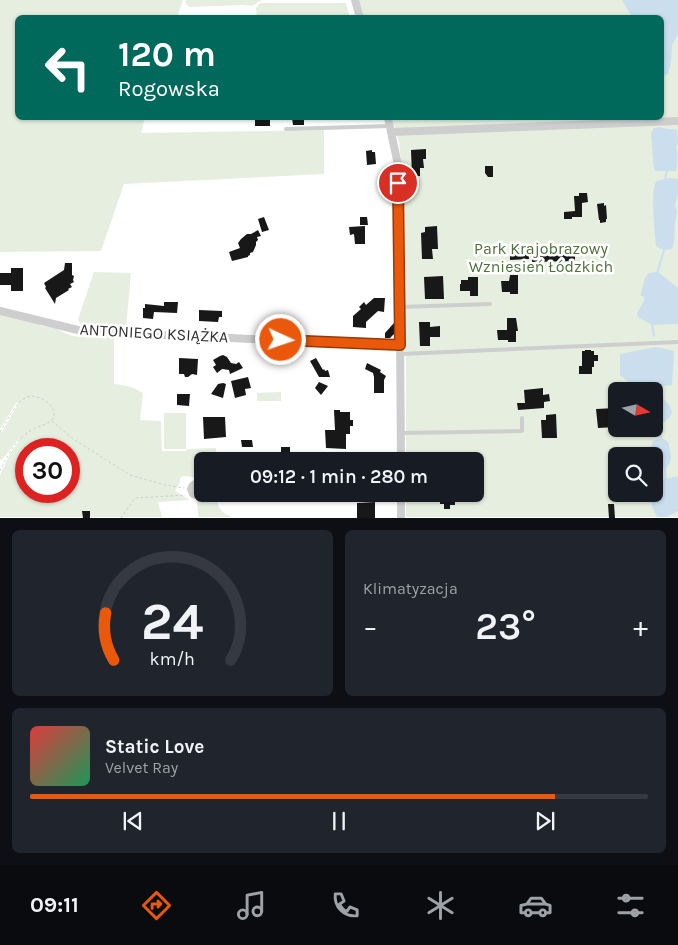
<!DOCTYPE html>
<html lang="pl">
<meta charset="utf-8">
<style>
:root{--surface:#171b24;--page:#20242c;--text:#f1f3f6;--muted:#9ea1a6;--line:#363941;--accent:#ea580c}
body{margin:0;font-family:Karla,sans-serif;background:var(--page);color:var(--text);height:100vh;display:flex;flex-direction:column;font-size:19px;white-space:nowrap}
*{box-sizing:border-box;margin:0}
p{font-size:16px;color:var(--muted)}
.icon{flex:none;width:28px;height:28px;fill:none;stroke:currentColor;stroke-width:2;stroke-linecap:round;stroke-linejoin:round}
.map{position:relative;height:518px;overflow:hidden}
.drawer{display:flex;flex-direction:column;gap:12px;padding:12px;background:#0d0f14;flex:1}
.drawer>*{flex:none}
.guide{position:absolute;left:15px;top:15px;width:649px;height:105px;border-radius:8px;box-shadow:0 1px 4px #0004;background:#00695c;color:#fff;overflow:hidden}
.needle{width:32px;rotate:99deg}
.fabs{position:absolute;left:608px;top:382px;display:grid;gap:10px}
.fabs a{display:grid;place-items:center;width:55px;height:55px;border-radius:8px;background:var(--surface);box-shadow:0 1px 4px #0004;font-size:25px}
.speed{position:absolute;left:15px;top:438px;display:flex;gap:10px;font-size:25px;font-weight:700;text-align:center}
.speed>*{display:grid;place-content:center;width:65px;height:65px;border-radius:50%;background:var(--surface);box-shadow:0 1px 4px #0004;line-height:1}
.speed .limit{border:8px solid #d22;background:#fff;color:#111}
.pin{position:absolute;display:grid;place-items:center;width:42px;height:42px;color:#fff;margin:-21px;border:2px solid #fff;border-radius:50%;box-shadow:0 1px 5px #0007}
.me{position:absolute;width:55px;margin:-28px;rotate:93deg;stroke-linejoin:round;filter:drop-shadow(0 0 4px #0008)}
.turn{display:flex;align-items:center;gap:18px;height:105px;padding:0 20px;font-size:22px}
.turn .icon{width:65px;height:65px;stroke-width:2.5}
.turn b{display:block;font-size:35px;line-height:42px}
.big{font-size:38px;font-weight:600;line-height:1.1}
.drawer .tile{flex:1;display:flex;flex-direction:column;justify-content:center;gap:8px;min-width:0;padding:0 18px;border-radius:8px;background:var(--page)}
.drawer .dial{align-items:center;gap:0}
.dial svg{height:130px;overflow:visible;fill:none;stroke:var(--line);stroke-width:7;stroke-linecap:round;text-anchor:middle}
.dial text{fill:var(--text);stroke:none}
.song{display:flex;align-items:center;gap:15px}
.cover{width:60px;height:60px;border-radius:8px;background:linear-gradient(135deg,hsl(0 70% 55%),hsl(150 70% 35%))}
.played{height:5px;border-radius:2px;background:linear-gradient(90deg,var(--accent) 85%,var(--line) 85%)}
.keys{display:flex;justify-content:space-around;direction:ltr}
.heat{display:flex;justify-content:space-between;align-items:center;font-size:28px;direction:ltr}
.drawer .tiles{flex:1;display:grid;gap:12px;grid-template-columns:1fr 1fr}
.tile:last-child{grid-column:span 2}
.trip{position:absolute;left:194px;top:452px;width:290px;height:50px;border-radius:8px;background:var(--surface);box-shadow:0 1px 4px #0004;font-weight:600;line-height:50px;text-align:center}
.dock{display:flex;height:80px;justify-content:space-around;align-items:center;background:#090b0e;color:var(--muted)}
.dock .icon{width:35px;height:35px}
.dock .active{color:var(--accent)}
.dock b{font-size:22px;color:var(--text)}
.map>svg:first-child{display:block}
.green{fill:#e6eedf;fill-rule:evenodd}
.water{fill:#cadeee}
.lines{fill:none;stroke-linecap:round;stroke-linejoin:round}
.stream{stroke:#cadeee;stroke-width:2}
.building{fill:#181818}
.path{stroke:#cecece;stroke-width:1;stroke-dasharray:2.5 2.5;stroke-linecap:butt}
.service{stroke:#cecece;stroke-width:4}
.minor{stroke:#cecece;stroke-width:8}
.route-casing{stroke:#983908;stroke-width:12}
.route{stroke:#ea580c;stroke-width:9}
.labels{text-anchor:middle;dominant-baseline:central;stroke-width:5;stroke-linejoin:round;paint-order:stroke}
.park-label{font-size:16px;fill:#50703b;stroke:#fff}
.street-label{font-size:16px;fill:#313131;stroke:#fff}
</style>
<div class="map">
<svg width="678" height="518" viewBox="0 0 678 518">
<rect width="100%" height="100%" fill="#fff"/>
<path class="green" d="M0,0H183L177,17L18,18V118H145L141,133L324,130V174L124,184L101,251L0,252Z
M186,0H262L252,6L243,5L189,7L185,2Z
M359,0H678V517H406V494H475V461H406V371L402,172L399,142L392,118H661V18L364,17ZM616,391H654V429H616ZM616,456H654V494H616Z
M260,3H346L350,17H257L256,8Z
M94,272L131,273L126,328L103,327L80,324L78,319Z
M0,314L37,322L41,326L54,328L72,336L99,338L114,337V384C126,385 133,387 143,393L140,420L161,421L162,451H186L187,449L216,448L217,461H202V478L184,476L181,477L179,484L175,491L190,500L158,502L162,517H0V475L11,452L20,440L19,439C12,446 7,455 0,461V432H2L18,404L16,403L0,429ZM26,449H69V491H26Z
M281,392V401H257V393Z
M164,413H186V449H164Z
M197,499L217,500C219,510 223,514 233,517H198Z"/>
<path class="water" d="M622,0H678V34L672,45L671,61L668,74L661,77V18L632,17Z
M660,127C667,130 670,128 677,130L678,143L676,147C678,153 678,165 676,171H657L654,170L651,133L654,128Z
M671,178L678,179V194L675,205L677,212L675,223L674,242L672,249L664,250L657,247L656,245C655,234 650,190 656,182C660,179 666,179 671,178Z
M658,272L678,288V324L652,325L638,317L637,313L644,301V298L643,296H641V293L645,278L649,273Z
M656,347L674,351L672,385L656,387L632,385L620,375V354Z
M658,396C665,398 674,408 671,415C669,421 659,425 654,426V397Z
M662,438L668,442C671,453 674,461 665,469L657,466L650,449L653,441Z
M678,476V511L667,517H657L652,506L650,494H654V480L665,479Z
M621,494H636L635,500L627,502L621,499Z"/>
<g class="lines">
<path class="stream" d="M661,105L662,116
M665,180L667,170
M657,274L664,250
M652,323L654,336
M654,393L656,386
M657,424L662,441
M665,468L666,481"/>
</g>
<path class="building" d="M270,118V126H255V119Z
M292,118H304V125H293Z
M426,149V159H423L424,168H420V176H412L411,150Z
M372,150V152H375L376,164L367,165L366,151Z
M485,166H493V177H488L485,173Z
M579,193H587L588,202L582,203V217H572V219H564V212L575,211L574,196H579Z
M604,203V206L606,205L607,219H606V222L600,223V220H599L597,204Z
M264,217L269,230L262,232L258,219Z
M360,217H367L368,225H360Z
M365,226V244H355L354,234L350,235L349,227Z
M437,226L438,249H432L433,259H422L421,233L425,232V227Z
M258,230L261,236L257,237L258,240L256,242V245L253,252L250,253V255L248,256V257L232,261L229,252L240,248L238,243L241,239L247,234H251Z
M521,244H528L529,259L510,260V252H517V246H521Z
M567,250L575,251V261L532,262V256L565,255V252Z
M65,263H72V275L74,276L73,280L74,282L70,284L72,287L68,289L69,290L56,298L55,304L45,288L46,287L44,283L64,270Z
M11,268H23V291H11V285H0V273H11Z
M510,275H518V294H510V292H502L501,281H509Z
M443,276L444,299H425L424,277Z
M468,277H478V296H470V291H460V284H461V280H468Z
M374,298H385L384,312L378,311L366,322V328L353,327V316L361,309L359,307L364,302L366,305Z
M164,302H178L177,313L154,312L153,319L143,318V308H145V304L164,306Z
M199,310L222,311V317H219L218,322L199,321Z
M507,318H516L518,331H516V342H508V340H498L497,330H507Z
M419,322H430V327L440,326V337H430V346H420Z
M394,323V334L390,338H385V333Z
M274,346H283V352L273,351Z
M585,350H591V351H594V355H598V361H594V367H592V374H579V366H582V351H585Z
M223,355L227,357L231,363L236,364L239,362L243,368L230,374L229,370L222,369L217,373L213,367L216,365L213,360L220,356Z
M179,358L198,359L197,375L192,374L188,377H185L184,374H179Z
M316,358L323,370L324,369L325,371L328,370L330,377H319L310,361Z
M367,363L381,370L380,372L386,376L384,380V393H374V377L373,373L365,369Z
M248,377L251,388L245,389L246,395L235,398L231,381Z
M319,382L328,386L321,395L315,388Z
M223,383L226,384L223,398L211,394L218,384Z
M543,388V395L549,394L550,401L544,402V408L518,410L517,403H525L524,390Z
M177,394H190L189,406L177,405Z
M616,408V427L598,428L596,409Z
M334,410H340V412H350V420H353V426H350V434H346V449L326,448L325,430H335Z
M556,414L557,438H542L541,420H546V415Z
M203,417H225L226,437L204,439Z
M241,440H252L253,447H242Z
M281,447H290V461H281Z
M438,494H455V505H450V509H444V504H440V501H438Z
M375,502V518H357V503Z
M608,504H614L615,518H609Z
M82,511H90V518H83Z"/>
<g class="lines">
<path class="path" d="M52,421L73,439L130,475L165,485L184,488
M0,432C6,423 15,403 25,398C35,391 60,406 53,418C50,424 39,426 33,429C16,439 8,454 0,471
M121,518L135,498L186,495"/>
<path class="service" d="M286,129L390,126
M400,307L490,304
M401,354L678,342
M401,433L522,431V418"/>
<path class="minor" d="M355,0L360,18
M388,118L398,165L399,204L401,461
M392,132L678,121
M0,311L82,331L313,342L400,345
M202,484C197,482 193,484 191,489L193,494L205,497H225L360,494
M401,518V494"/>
</g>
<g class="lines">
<defs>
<path id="route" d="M281,340L400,345L398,183"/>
</defs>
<use href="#route" class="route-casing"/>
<use href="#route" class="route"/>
</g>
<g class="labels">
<g class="park-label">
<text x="541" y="248">Park Krajobrazowy<tspan x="541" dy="18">Wzniesień Łódzkich</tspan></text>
</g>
<g class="street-label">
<text transform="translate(154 333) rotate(3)">ANTONIEGO KSIĄŻKA</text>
</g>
</g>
</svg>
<div class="fabs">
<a><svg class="needle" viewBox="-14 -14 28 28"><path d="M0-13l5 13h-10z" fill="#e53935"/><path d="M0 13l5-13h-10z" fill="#9ea1a6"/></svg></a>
<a><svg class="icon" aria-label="search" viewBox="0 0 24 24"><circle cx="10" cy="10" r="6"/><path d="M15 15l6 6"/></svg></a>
</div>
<div class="speed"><div class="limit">30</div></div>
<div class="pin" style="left:398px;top:183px;background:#d93025"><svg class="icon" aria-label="arrive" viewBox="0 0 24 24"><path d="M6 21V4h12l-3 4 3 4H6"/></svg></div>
<svg class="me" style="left:281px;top:340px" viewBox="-20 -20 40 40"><circle r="17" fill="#ea580c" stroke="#fff" stroke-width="3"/><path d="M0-11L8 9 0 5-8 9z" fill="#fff"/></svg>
<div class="trip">09:12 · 1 min · 280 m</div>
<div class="guide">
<div class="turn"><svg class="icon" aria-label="left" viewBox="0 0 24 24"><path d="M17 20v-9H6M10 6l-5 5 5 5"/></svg><div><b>120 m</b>Rogowska</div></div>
</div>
</div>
<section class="drawer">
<div class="tiles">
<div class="tile dial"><svg viewBox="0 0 100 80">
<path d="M14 69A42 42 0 1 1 86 69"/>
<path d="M14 69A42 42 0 0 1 9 40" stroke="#ea580c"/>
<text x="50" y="56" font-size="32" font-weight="700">24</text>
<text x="50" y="72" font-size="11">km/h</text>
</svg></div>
<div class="tile"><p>Klimatyzacja</p>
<div class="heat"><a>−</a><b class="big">23°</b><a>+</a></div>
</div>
<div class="tile">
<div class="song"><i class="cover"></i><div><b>Static Love</b><p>Velvet Ray</p></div></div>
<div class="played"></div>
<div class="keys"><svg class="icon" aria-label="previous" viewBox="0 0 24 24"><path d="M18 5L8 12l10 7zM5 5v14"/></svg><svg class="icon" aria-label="pause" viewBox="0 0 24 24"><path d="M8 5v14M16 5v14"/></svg><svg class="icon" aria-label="next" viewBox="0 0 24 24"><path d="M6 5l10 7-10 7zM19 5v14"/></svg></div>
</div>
</div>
</section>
<nav class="dock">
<b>09:11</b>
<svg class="icon active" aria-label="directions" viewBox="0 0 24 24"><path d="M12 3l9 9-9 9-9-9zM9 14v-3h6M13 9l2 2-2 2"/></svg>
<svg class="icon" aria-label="music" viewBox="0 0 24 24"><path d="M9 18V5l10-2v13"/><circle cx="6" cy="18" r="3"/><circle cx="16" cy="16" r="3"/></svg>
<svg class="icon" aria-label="phone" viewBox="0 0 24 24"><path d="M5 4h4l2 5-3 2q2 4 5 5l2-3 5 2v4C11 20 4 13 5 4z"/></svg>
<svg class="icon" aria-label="climate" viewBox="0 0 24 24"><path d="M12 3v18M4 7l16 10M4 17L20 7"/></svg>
<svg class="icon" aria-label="car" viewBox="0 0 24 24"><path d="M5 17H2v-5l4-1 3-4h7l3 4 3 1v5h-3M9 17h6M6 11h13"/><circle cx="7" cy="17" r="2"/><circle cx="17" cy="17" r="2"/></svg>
<svg class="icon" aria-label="filters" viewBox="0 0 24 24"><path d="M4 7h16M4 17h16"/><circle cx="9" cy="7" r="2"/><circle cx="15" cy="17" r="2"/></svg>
</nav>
